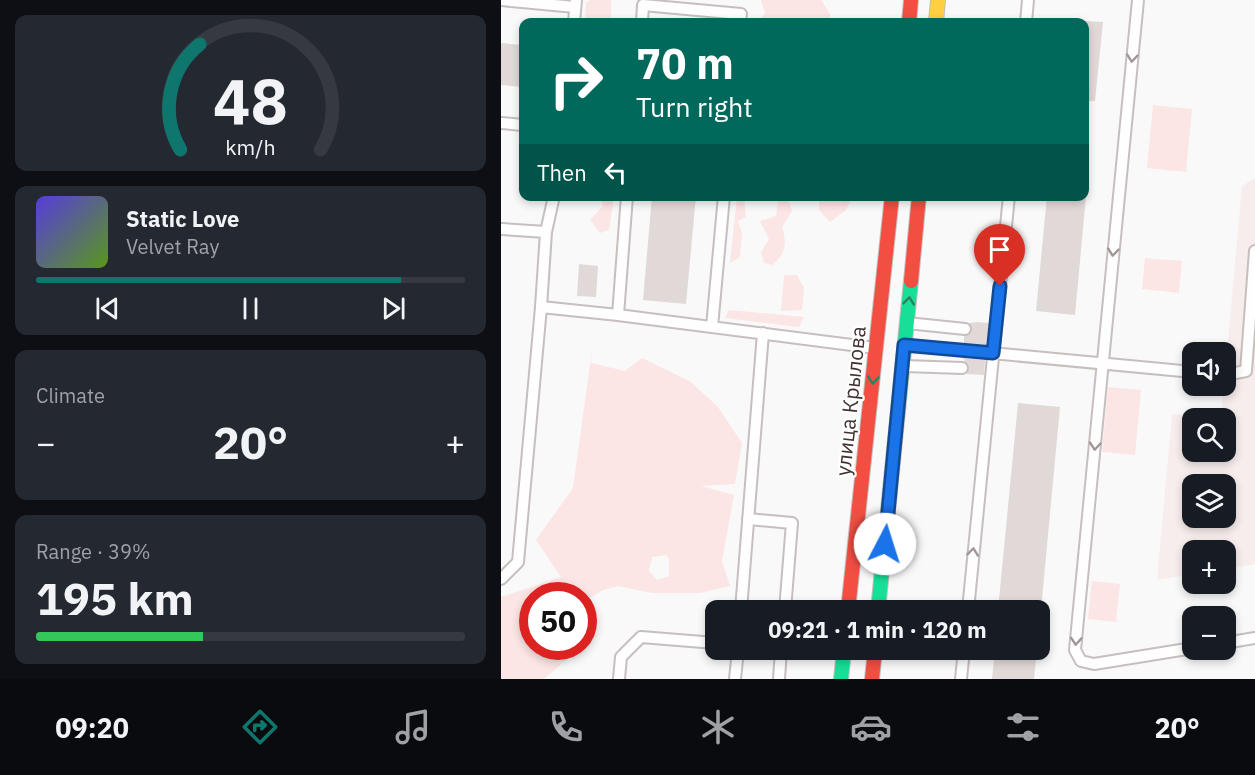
<!DOCTYPE html>
<meta charset="utf-8">
<style>
:root{--surface:#171b24;--page:#242831;--text:#f1f3f6;--muted:#9ea1a6;--line:#363941;--accent:#0f766e}
body{margin:0;font-family:"IBM Plex Sans",sans-serif;background:var(--page);color:var(--text);height:100vh;display:flex;flex-direction:column;font-size:22px;white-space:nowrap}
*{box-sizing:border-box;margin:0}
p{font-size:20px;color:var(--muted)}
.icon{flex:none;width:33px;height:33px;fill:none;stroke:currentColor;stroke-width:2;stroke-linecap:round;stroke-linejoin:round}
.map{position:relative;flex:1;overflow:hidden}
.panel{display:flex;flex-direction:column;gap:15px;padding:15px;background:#0d0f14;width:501px}
.panel>*{flex:none}
.hud{position:absolute;left:18px;top:18px;width:570px;height:183px;border-radius:12px;box-shadow:0 3px 9px #0003;background:#00695c;color:#fff;overflow:hidden}
.controls{position:absolute;left:681px;top:342px;display:grid;gap:12px}
.controls a{display:grid;place-items:center;width:54px;height:54px;border-radius:12px;background:var(--surface);box-shadow:0 3px 9px #0003;font-size:30px}
.speed{position:absolute;left:18px;top:582px;display:flex;gap:12px;font-size:30px;font-weight:700;text-align:center}
.speed>*{display:grid;place-content:center;width:78px;height:78px;border-radius:50%;background:var(--surface);box-shadow:0 3px 9px #0003;line-height:1}
.speed .limit{border:9px solid #d22;background:#fff;color:#111}
.pin{position:absolute;display:grid;place-items:center;width:51px;height:51px;color:#fff;margin:-62px -26px;border-radius:50% 50% 50% 0;rotate:-45deg;box-shadow:0 0 6px #0007}
.pin .icon{rotate:45deg}
.me{position:absolute;width:66px;margin:-33px;rotate:5deg;stroke-linejoin:round;filter:drop-shadow(0 0 4px #0008)}
.turn{display:flex;align-items:center;gap:21px;height:126px;padding:0 18px;font-size:27px}
.turn .icon{width:78px;height:78px;stroke-width:2.5}
.turn b{display:block;font-size:42px;line-height:51px}
.then{display:flex;align-items:center;height:57px;padding:0 18px;background:#0003;gap:12px;font-size:22px}
.big{font-size:45px;font-weight:800;line-height:1.1}
.panel .card{flex:1;display:flex;flex-direction:column;justify-content:center;gap:9px;min-width:0;padding:0 21px;border-radius:12px;background:var(--page)}
.panel .dial{align-items:center;gap:0}
.dial svg{height:156px;overflow:visible;fill:none;stroke:var(--line);stroke-width:7;stroke-linecap:round;text-anchor:middle}
.dial text{fill:var(--text);stroke:none}
.song{display:flex;align-items:center;gap:18px}
.cover{width:72px;height:72px;border-radius:9px;background:linear-gradient(135deg,hsl(250 70% 55%),hsl(90 70% 35%))}
.played{height:6px;border-radius:3px;background:linear-gradient(90deg,var(--accent) 85%,var(--line) 85%)}
.keys{display:flex;justify-content:space-around;direction:ltr}
.heat{display:flex;justify-content:space-between;align-items:center;font-size:33px;direction:ltr}
.charge{height:9px;border-radius:4px;background:linear-gradient(90deg,#34c759 39%,var(--line) 0)}
.trip{position:absolute;left:204px;top:600px;width:345px;height:60px;border-radius:12px;background:var(--surface);box-shadow:0 3px 9px #0003;font-weight:800;line-height:60px;text-align:center}
.dock{display:flex;height:96px;justify-content:space-around;align-items:center;background:#090b0e;color:var(--muted)}
.dock .icon{width:42px;height:42px}
.dock .selected{color:var(--accent)}
.dock b{font-size:27px;color:var(--text)}
main{display:flex;flex:1;min-height:0}
.map>svg:first-child{display:block}
.built{fill:#f8eded;fill-rule:evenodd}
.green{fill:#fbe6e5;fill-rule:evenodd}
.building{fill:#e1d9d8}
.lines{fill:none;stroke-linecap:round;stroke-linejoin:round}
.lane-casing{stroke:#c6bfbe;stroke-width:14}
.fast-casing{stroke:#c6bfbe;stroke-width:16}
.slow-casing{stroke:#c6bfbe;stroke-width:16}
.jam-casing{stroke:#c6bfbe;stroke-width:16}
.lane{stroke:#fefefe;stroke-width:10}
.fast{stroke:#16e098;stroke-width:14}
.slow{stroke:#ffcf43;stroke-width:14}
.jam{stroke:#f24e42;stroke-width:14}
.oneway{stroke:#a09898}
.oneway2{stroke:#2e805f}
.route-casing{stroke:#114b97;stroke-width:15}
.route{stroke:#1a73e8;stroke-width:10}
.labels{text-anchor:middle;dominant-baseline:central;stroke-width:4.5;stroke-linejoin:round;paint-order:stroke}
.street-label{font-size:21px;fill:#413231;stroke:#fff}
</style>
<main>
<section class="panel">
<div class="card dial"><svg viewBox="0 0 100 80">
<path d="M14 69A42 42 0 1 1 86 69"/>
<path d="M14 69A42 42 0 0 1 24 15" stroke="#0f766e"/>
<text x="50" y="56" font-size="32" font-weight="700">48</text>
<text x="50" y="72" font-size="11">km/h</text>
</svg></div>
<div class="card">
<div class="song"><i class="cover"></i><div><b>Static Love</b><p>Velvet Ray</p></div></div>
<div class="played"></div>
<div class="keys"><svg class="icon" aria-label="previous" viewBox="0 0 24 24"><path d="M18 5L8 12l10 7zM5 5v14"/></svg><svg class="icon" aria-label="pause" viewBox="0 0 24 24"><path d="M8 5v14M16 5v14"/></svg><svg class="icon" aria-label="next" viewBox="0 0 24 24"><path d="M6 5l10 7-10 7zM19 5v14"/></svg></div>
</div>
<div class="card"><p>Climate</p>
<div class="heat"><a>−</a><b class="big">20°</b><a>+</a></div>
</div>
<div class="card"><p>Range · 39%</p><b class="big">195 km</b><div class="charge"></div></div>
</section>
<div class="map">
<svg width="754" height="679" viewBox="0 0 754 679">
<rect width="100%" height="100%" fill="#f9f9f9"/>
<path class="built" d="M754,178V564L725,569L724,550H692L691,574L656,580L671,414L720,418L741,186ZM692,418H724V452H692ZM692,484H724V518H692Z"/>
<path class="green" d="M89,0H110V22H84L85,3Z
M260,0H320L329,14V22H258L264,13Z
M652,105L691,109L685,172L646,168Z
M100,197H113L108,230L99,233L89,220L102,206Z
M236,197H243L245,217L237,221L241,234L239,257L229,263Z
M318,197L350,196L351,197L345,210L329,222L318,210Z
M287,199L291,211L281,227C286,243 285,254 271,265L263,263L260,252L268,239L259,221L275,216L277,201Z
M644,258L681,261L678,293L641,289Z
M283,275H296L303,288L301,310L280,311Z
M228,310L303,317L298,327L224,318Z
M91,350L90,363L124,371L141,358L190,382L217,407L241,443L234,484L200,486L233,495L221,561L229,586L199,593H151L117,586L102,590L83,602L82,596H32V646H78V649L43,679H0V597L60,577L35,540L72,488ZM165,555L168,559V576L156,580L148,571L151,557Z
M607,387L640,390L634,455L601,452Z
M591,581L619,584L615,622L587,619Z"/>
<path class="building" d="M584,21L602,22L594,101H584Z
M0,43L22,45L21,87L0,85Z
M151,196H195L185,304L142,300Z
M546,196H585L574,315L535,311Z
M78,264L97,266L95,297L76,296Z
M477,322L488,323L485,345L463,343V336L471,330L468,323Z
M462,358L484,360L483,375L465,374L468,368Z
M517,403L559,407L540,610H497Z
M494,650H536L533,679H491Z"/>
<g class="lines">
<defs>
<path id="lane" d="M0,0L74,7
M637,0L574,650L580,661L593,664L692,648
M73,22L75,0
M141,22L142,5L240,14L239,22
M525,22L527,0
M0,123L22,125
M0,229L45,232L40,307
M45,232L53,196
M117,315L126,196
M406,323L464,329
M211,327L223,196
M405,345L692,372
M404,366L461,368
M724,375L745,371L754,251
M247,519L291,523L284,610
M0,579L17,562L40,307L117,315L374,348
M240,610L262,333
M467,610L508,196
M724,643L754,638
M118,679L120,657L140,637L214,643
M234,679L237,650
M278,679L280,650
M460,679L463,650"/>
<path id="fast" d="M377,610L410,281
M340,679L343,650"/>
<path id="slow" d="M435,22L437,0"/>
<path id="jam" d="M408,22L410,0
M410,281L418,196
M347,610L391,196
M371,679L374,650"/>
</defs>
<use href="#lane" class="lane-casing"/>
<use href="#fast" class="fast-casing"/>
<use href="#slow" class="slow-casing"/>
<use href="#jam" class="jam-casing"/>
<use href="#lane" class="lane"/>
<use href="#fast" class="fast"/>
<use href="#slow" class="slow"/>
<use href="#jam" class="jam"/>
</g>
<defs><path id="oneway-chevron" d="M-2-3.5L2.5 0L-2 3.5" fill="none" stroke-width="1.6" stroke-linecap="round" stroke-linejoin="round" transform="scale(1.5)"/></defs>
<g class="oneway">
<use href="#oneway-chevron" transform="translate(631 58) rotate(96)"/>
<use href="#oneway-chevron" transform="translate(612 252) rotate(96)"/>
<use href="#oneway-chevron" transform="translate(594 446) rotate(95)"/>
<use href="#oneway-chevron" transform="translate(472 552) rotate(-84)"/>
<use href="#oneway-chevron" transform="translate(575 641) rotate(94)"/>
</g>
<g class="oneway2">
<use href="#oneway-chevron" transform="translate(408 301) rotate(-84)"/>
<use href="#oneway-chevron" transform="translate(372 380) rotate(96)"/>
</g>
<g class="lines">
<defs>
<path id="route" d="M384,544L403,345L492,353L499,286"/>
</defs>
<use href="#route" class="route-casing"/>
<use href="#route" class="route"/>
</g>
<g class="labels">
<g class="street-label">
<text transform="translate(349 401) rotate(-84)">улица Крылова</text>
</g>
</g>
</svg>
<div class="controls">
<a><svg class="icon" aria-label="sound" viewBox="0 0 24 24"><path d="M4 9h4l5-4v14l-5-4H4zM17 9q2 3 0 6"/></svg></a>
<a><svg class="icon" aria-label="search" viewBox="0 0 24 24"><circle cx="10" cy="10" r="6"/><path d="M15 15l6 6"/></svg></a>
<a><svg class="icon" aria-label="layers" viewBox="0 0 24 24"><path d="M12 4l9 5-9 5-9-5zM3 14l9 5 9-5"/></svg></a>
<a>+</a>
<a>−</a>
</div>
<div class="speed"><div class="limit">50</div></div>
<div class="pin" style="left:499px;top:286px;background:#d93025"><svg class="icon" aria-label="arrive" viewBox="0 0 24 24"><path d="M6 21V4h12l-3 4 3 4H6"/></svg></div>
<svg class="me" style="left:384px;top:544px" viewBox="-20 -20 40 40"><circle r="19" fill="#fff"/><path d="M0-13L10 11 0 6-10 11z" fill="#1a73e8"/></svg>
<div class="trip">09:21 · 1 min · 120 m</div>
<div class="hud">
<div class="turn"><svg class="icon" aria-label="right" viewBox="0 0 24 24"><path d="M7 20v-9h11M14 6l5 5-5 5"/></svg><div><b>70 m</b>Turn right</div></div>
<div class="then">Then<svg class="icon" aria-label="left" viewBox="0 0 24 24"><path d="M17 20v-9H6M10 6l-5 5 5 5"/></svg></div>
</div>
</div>
</main>
<nav class="dock">
<b>09:20</b>
<svg class="icon selected" aria-label="directions" viewBox="0 0 24 24"><path d="M12 3l9 9-9 9-9-9zM9 14v-3h6M13 9l2 2-2 2"/></svg>
<svg class="icon" aria-label="music" viewBox="0 0 24 24"><path d="M9 18V5l10-2v13"/><circle cx="6" cy="18" r="3"/><circle cx="16" cy="16" r="3"/></svg>
<svg class="icon" aria-label="phone" viewBox="0 0 24 24"><path d="M5 4h4l2 5-3 2q2 4 5 5l2-3 5 2v4C11 20 4 13 5 4z"/></svg>
<svg class="icon" aria-label="climate" viewBox="0 0 24 24"><path d="M12 3v18M4 7l16 10M4 17L20 7"/></svg>
<svg class="icon" aria-label="car" viewBox="0 0 24 24"><path d="M5 17H2v-5l4-1 3-4h7l3 4 3 1v5h-3M9 17h6M6 11h13"/><circle cx="7" cy="17" r="2"/><circle cx="17" cy="17" r="2"/></svg>
<svg class="icon" aria-label="filters" viewBox="0 0 24 24"><path d="M4 7h16M4 17h16"/><circle cx="9" cy="7" r="2"/><circle cx="15" cy="17" r="2"/></svg>
<b>20°</b>
</nav>
